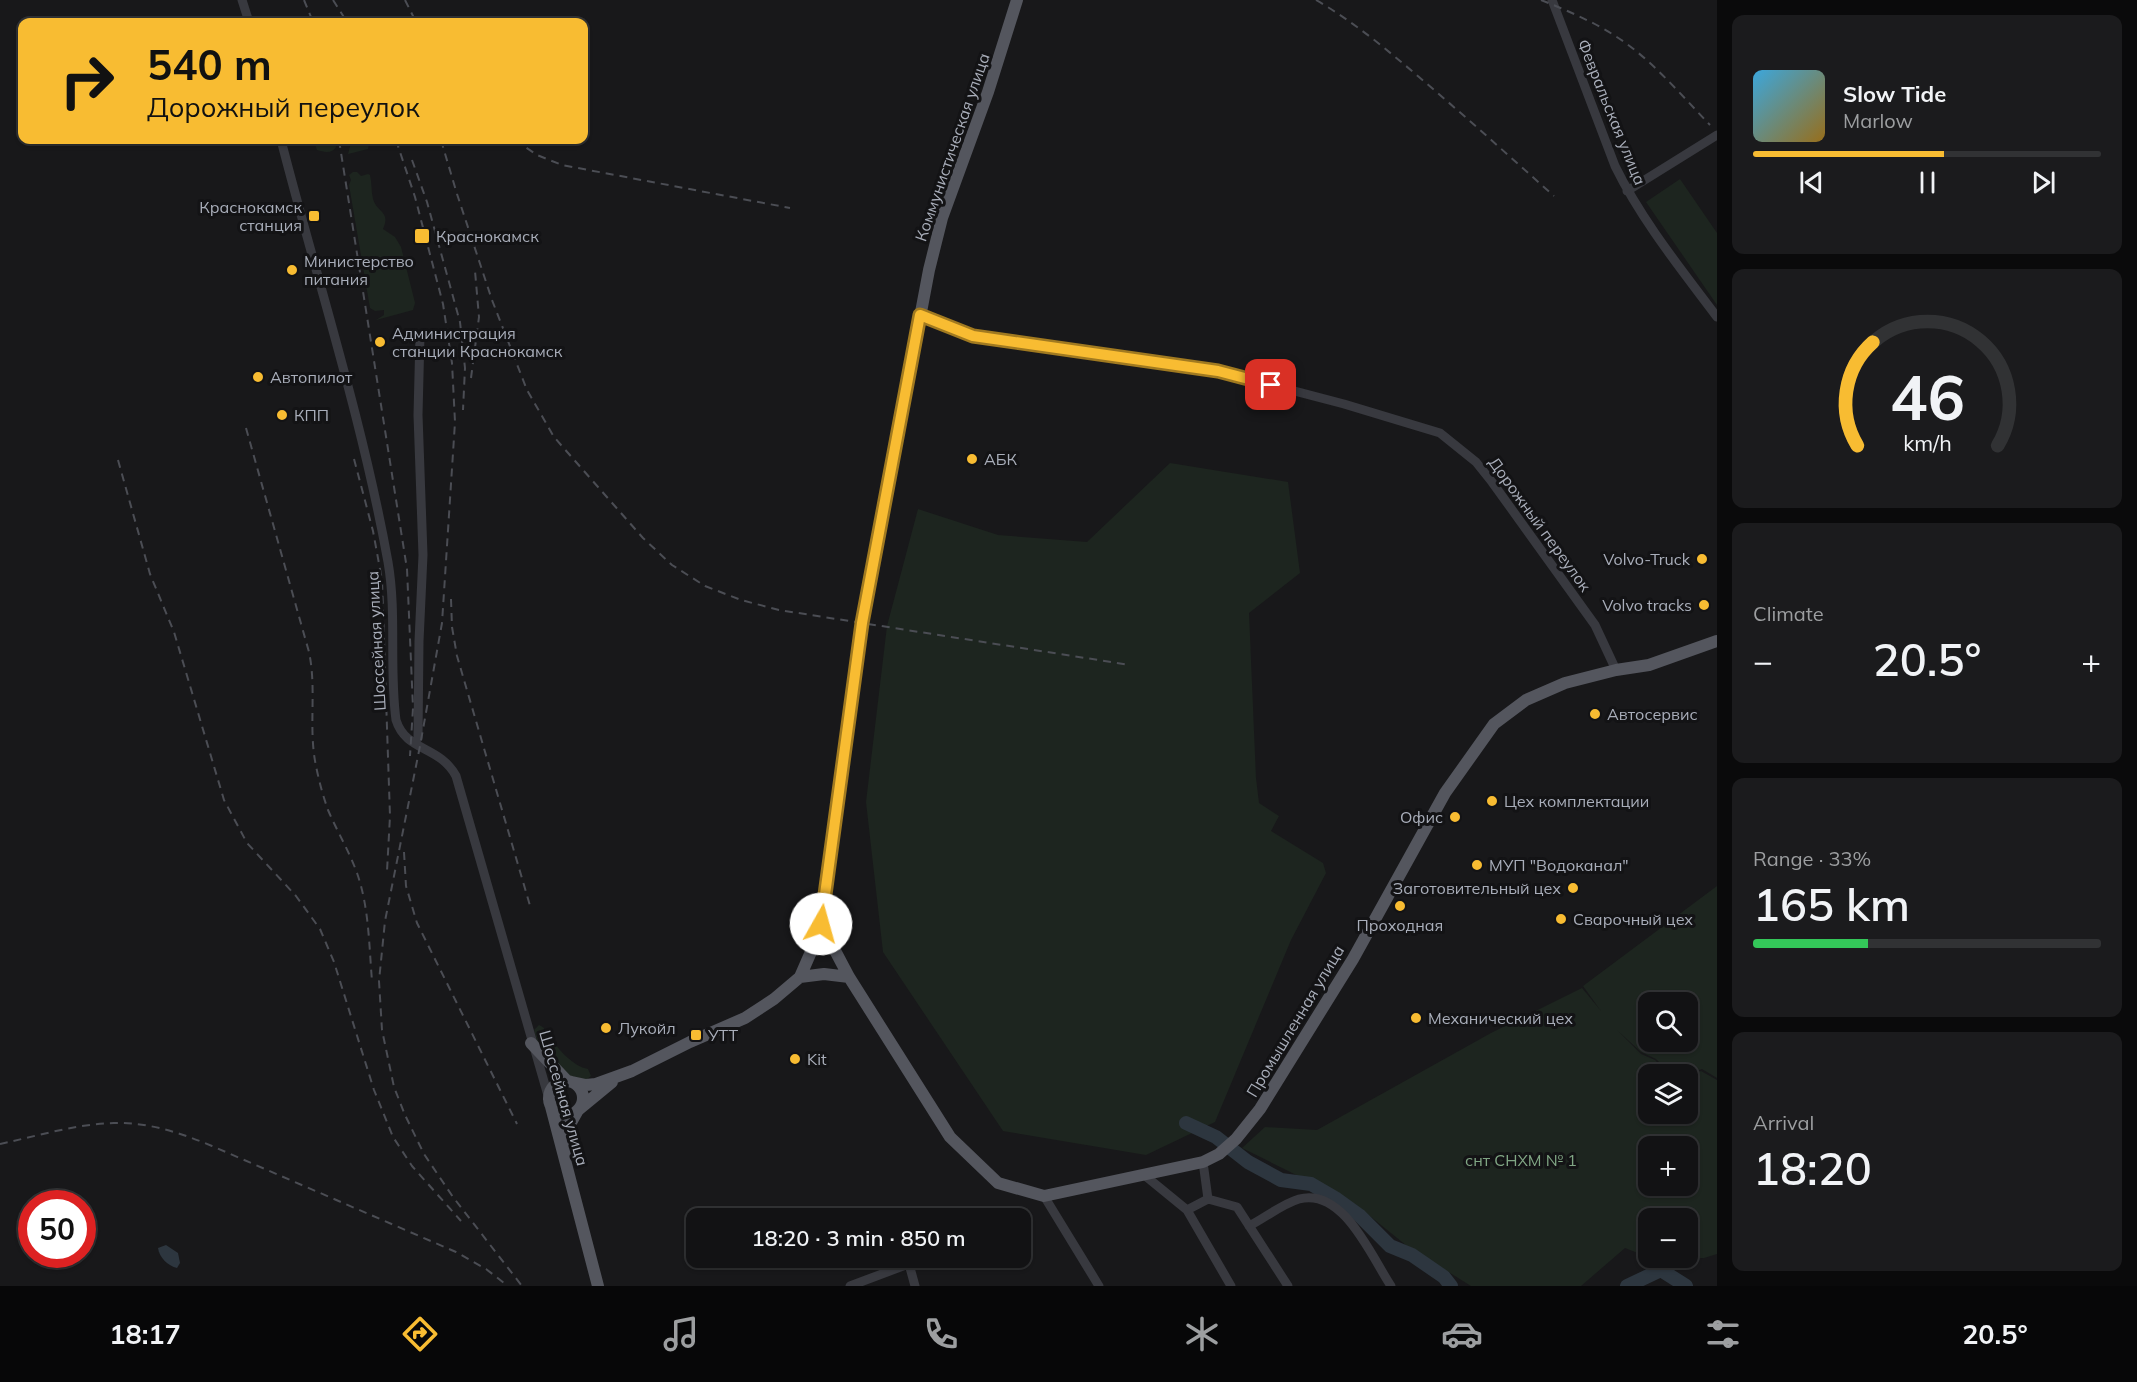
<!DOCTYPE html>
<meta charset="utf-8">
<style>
:root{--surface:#121214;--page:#1b1b1d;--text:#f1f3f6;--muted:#9c9ea0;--line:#313234;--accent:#f8bc32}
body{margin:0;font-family:Mulish,sans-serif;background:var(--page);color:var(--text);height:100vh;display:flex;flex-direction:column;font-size:22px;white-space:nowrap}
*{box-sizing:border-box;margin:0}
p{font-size:20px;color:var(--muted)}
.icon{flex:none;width:33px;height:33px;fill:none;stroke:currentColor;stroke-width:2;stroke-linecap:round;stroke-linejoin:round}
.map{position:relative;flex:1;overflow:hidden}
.details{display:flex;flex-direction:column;gap:15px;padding:15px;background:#0a0a0b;width:420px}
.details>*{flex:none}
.hud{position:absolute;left:18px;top:18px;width:570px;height:126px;border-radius:12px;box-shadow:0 2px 4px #0004,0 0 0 2px var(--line);background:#f8bc32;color:#111;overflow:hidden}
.controls{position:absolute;left:1638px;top:992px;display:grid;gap:12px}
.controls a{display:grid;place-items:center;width:60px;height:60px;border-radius:12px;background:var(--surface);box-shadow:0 2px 4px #0004,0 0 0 2px var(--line);font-size:30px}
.speed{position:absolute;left:18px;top:1190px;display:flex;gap:12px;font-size:30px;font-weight:700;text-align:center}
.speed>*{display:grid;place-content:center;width:78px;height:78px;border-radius:50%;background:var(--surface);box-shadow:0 2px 4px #0004,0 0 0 2px var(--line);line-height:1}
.speed .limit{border:9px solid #d22;background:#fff;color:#111}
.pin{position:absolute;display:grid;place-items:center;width:51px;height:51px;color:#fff;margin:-26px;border-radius:12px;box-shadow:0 3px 9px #0006}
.me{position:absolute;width:66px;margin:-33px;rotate:7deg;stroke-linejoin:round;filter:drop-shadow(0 0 4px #0008)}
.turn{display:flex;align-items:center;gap:21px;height:126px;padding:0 30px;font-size:27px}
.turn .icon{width:78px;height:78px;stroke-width:2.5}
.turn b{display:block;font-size:42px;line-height:51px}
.big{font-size:45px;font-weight:600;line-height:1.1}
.details .tile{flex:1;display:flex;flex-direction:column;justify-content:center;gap:9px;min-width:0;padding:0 21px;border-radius:12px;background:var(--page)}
.details .dial{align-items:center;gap:0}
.dial svg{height:156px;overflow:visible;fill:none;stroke:var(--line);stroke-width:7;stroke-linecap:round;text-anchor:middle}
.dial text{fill:var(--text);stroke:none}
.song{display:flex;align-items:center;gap:18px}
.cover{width:72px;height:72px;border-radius:9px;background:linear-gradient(135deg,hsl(200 70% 55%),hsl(40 70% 35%))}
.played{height:6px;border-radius:3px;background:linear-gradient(90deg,var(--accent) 55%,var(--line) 55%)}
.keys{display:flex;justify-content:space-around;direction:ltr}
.heat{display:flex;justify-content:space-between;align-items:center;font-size:33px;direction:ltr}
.charge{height:9px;border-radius:4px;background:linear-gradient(90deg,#34c759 33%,var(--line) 0)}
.trip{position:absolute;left:686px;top:1208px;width:345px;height:60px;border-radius:12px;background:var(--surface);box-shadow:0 2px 4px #0004,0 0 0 2px var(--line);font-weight:600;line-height:60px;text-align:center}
.dock{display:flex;height:96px;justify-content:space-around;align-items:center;background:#070708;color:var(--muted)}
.dock .icon{width:42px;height:42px}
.dock .current{color:var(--accent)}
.dock b{font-size:27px;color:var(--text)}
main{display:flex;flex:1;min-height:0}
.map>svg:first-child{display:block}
.green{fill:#1d251f;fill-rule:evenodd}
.water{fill:#2d363f}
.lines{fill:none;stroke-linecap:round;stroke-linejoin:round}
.river{stroke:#2d363f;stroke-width:14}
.minor{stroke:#38393f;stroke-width:9}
.major{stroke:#54565e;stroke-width:12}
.rail{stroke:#4b4d54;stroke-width:2;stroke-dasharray:8 6;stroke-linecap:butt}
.route-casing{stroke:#a17a20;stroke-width:15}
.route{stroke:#f8bc32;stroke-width:10}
.poi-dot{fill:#f8bc32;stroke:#131315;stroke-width:2}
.labels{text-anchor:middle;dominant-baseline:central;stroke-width:6;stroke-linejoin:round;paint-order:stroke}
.street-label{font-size:16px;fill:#a9aeba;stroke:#131315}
.poi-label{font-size:16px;fill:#a9aeba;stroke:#131315;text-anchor:start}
.park-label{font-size:16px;fill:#80a684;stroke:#131315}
</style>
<main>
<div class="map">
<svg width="1717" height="1286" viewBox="0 0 1717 1286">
<rect width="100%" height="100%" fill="#18181a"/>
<path class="green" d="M318,140H335L336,147C332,154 324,152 317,150L315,144Z
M354,140H364L369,143L368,149L348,154L351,143Z
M353,172H357L361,176L368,174L370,175C372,183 371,191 373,199C377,213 391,211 383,229L395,237L401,247L415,303L413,310L376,320L384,315V310L375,311L370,308L349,185L351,180L349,175Z
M1680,179L1717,233V305L1646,202Z
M1170,463L1288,482L1300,573L1249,613L1256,778L1259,803L1279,816L1271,831L1323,863L1326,873L1291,940L1215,1122L1146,1155L1003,1131L883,952L866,802L887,626L918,509L998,535L1087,542Z
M1717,886V1078L1702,1069L1688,1074H1671L1656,1059L1641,1052L1617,1030L1641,1054L1655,1060L1668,1074H1648V1113H1688V1076L1701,1071L1717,1080V1254L1704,1258L1653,1259L1625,1248L1581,1286H1471L1407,1246L1355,1204L1242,1148L1265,1127L1317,1130L1491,1033L1582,988L1601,1011L1583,986ZM1648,1002H1688V1041H1648ZM1648,1146H1688V1185H1648ZM1648,1218H1688V1257H1648Z
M539,1025C546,1028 547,1033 551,1039C561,1052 573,1066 588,1069L591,1076L586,1080L571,1078L538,1044L534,1030Z"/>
<path class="water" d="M166,1245L178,1253L180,1263L177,1268C168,1266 159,1257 158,1248Z"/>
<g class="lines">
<path class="river" d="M1186,1123L1216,1137L1248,1162L1281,1180L1311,1184L1335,1198L1360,1216L1390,1246L1412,1255L1444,1277L1451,1286
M1627,1286L1661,1270L1686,1286"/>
<path class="minor" d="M242,0L249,22
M1552,0L1615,166C1642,221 1681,269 1717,317
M281,140C317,280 362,418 388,562C397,614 389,668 396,720C406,752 439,745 456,776L549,1099
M1627,191L1717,135
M920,315L973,336L1218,371L1344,404L1440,433L1476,462L1492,482L1595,625L1616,670
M418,738L419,641L423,555L418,415L420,335
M1203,1162L1208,1199L1237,1207L1288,1286
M1143,1174L1187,1210L1231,1286
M1044,1196L1099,1286
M1187,1210L1208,1199
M1249,1226C1265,1218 1282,1204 1299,1199C1343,1187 1371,1256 1391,1286
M909,1264L915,1286
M850,1286L927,1257"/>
<path class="major" d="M821,924L849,977L950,1137L998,1183L1044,1196L1203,1162L1219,1154L1236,1139L1260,1109L1353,959L1445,793L1494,724L1526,700L1565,683L1616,670L1649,665L1717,641
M800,977L821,929L862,623L929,270L942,218L988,92L1017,0
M531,1043L567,1081L586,1085L596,1084L632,1071L690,1042L745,1018L774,999L800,977L824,974L849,977
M549 1098a17 17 0 1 1 34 0a17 17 0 1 1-34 0Z
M549,1099L598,1286
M566,1151L569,1126L578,1110L612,1082"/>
<path class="rail" d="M304,0L313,22
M333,0L347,22
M405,0L416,22
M1316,0C1354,22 1386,49 1419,77C1465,116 1509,156 1554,196
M1541,0C1571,12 1601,25 1627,44C1658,67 1684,98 1710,125
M339,140L407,569L413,708L410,756
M396,140L415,197L443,304L452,363L455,422L442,623L420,746L385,921L379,981L382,1030L394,1087L405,1115L424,1154L453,1197L522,1286
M441,140L457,194L492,300L527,390L554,437L643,538L672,565L705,586L741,600L779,610L1130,665
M515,140L537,155L562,165L790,208
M412,160L427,202L460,322L465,368L463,410
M471,378L479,317L475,271
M246,428L309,652C317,690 308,728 316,766C319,781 323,796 328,810C337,831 349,851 357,873C369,907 369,945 372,981
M354,459L373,531L382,580L390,816L387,871
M118,460L150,574L174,632L224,800L247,843L296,896L320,929L334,962L374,1090L393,1137L412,1166L461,1221
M451,599L452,627L457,656L531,909
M404,852L406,886L417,923L517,1124
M0,1144C37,1136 76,1124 114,1123C148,1122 181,1133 212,1146L456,1252L486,1269L508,1286"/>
</g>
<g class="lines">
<defs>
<path id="route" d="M821,924L862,623L920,315L973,336L1218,371L1271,385"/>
</defs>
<use href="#route" class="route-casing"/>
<use href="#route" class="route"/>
</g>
<g class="poi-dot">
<rect x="308" y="210" width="12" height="12" rx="3"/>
<rect x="414" y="228" width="16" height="16" rx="3"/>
<circle cx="292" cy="270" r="6"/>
<circle cx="380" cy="342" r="6"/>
<circle cx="258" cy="377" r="6"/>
<circle cx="282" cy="415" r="6"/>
<circle cx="972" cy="459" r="6"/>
<circle cx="1702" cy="559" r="6"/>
<circle cx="1704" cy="605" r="6"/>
<circle cx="1595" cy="714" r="6"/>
<circle cx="1492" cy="801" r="6"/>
<circle cx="1455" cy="817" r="6"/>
<circle cx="1477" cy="865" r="6"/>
<circle cx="1573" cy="888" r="6"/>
<circle cx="1400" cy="906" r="6"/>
<circle cx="1561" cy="919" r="6"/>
<circle cx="1416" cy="1018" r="6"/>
<circle cx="606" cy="1028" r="6"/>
<rect x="690" y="1029" width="12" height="12" rx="3"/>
<circle cx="795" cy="1059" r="6"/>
</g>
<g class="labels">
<g class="street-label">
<text transform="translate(1612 112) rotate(68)">Февральская улица</text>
<text transform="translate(952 147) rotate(-71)">Коммунистическая улица</text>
<text transform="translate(1540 524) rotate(54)">Дорожный переулок</text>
<text transform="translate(376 641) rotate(-93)">Шоссейная улица</text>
<text transform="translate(1295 1021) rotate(-59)">Промышленная улица</text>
<text transform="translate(564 1098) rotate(74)">Шоссейная улица</text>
</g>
<g class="poi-label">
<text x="302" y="207" text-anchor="end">Краснокамск<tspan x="302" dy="18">станция</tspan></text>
<text x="436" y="236">Краснокамск</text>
<text x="304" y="261">Министерство<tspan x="304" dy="18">питания</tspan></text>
<text x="392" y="333">Администрация<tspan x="392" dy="18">станции Краснокамск</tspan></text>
<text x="270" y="377">Автопилот</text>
<text x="294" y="415">КПП</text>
<text x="984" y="459">АБК</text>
<text x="1690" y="559" text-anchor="end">Volvo-Truck</text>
<text x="1692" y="605" text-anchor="end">Volvo tracks</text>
<text x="1607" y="714">Автосервис</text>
<text x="1504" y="801">Цех комплектации</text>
<text x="1443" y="817" text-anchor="end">Офис</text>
<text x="1489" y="865">МУП "Водоканал"</text>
<text x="1561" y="888" text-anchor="end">Заготовительный цех</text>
<text x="1573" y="919">Сварочный цех</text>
<text x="1400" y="925" text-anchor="middle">Проходная</text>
<text x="1428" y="1018">Механический цех</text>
<text x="618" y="1028">Лукойл</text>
<text x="708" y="1035">УТТ</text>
<text x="807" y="1059">Kit</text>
</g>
<g class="park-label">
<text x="1521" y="1160">снт СНХМ № 1</text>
</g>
</g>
</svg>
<div class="controls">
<a><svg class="icon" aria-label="search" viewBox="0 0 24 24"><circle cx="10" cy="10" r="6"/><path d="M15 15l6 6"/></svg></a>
<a><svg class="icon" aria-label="layers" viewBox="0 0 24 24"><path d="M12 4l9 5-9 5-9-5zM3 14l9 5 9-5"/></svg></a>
<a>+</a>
<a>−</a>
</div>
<div class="speed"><div class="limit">50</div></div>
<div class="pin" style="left:1271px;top:385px;background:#d93025"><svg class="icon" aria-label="arrive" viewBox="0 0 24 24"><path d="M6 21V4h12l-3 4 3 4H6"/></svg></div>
<svg class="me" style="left:821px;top:924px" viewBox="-20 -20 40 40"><circle r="19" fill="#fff"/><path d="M0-13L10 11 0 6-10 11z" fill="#f8bc32"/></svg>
<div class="trip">18:20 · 3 min · 850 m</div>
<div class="hud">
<div class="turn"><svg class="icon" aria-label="right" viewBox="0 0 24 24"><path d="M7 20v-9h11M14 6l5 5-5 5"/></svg><div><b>540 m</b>Дорожный переулок</div></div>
</div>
</div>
<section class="details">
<div class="tile">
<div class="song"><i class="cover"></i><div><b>Slow Tide</b><p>Marlow</p></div></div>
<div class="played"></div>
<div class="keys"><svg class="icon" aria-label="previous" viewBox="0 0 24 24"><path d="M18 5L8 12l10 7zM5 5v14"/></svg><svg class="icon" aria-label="pause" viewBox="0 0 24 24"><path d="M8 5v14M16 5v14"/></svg><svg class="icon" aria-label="next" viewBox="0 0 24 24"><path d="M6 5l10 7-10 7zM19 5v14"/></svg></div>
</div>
<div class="tile dial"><svg viewBox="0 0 100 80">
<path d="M14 69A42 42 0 1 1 86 69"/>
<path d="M14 69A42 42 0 0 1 22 16" stroke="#f8bc32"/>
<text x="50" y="56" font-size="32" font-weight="700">46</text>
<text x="50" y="72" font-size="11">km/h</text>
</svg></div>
<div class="tile"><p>Climate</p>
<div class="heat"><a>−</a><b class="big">20.5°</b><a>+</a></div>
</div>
<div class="tile"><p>Range · 33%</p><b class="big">165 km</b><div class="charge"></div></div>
<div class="tile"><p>Arrival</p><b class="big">18:20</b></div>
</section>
</main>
<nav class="dock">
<b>18:17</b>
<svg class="icon current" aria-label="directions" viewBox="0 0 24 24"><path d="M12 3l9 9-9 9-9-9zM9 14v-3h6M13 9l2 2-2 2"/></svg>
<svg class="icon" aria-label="music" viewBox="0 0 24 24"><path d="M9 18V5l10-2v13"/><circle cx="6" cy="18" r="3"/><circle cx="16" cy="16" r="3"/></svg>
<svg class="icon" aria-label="phone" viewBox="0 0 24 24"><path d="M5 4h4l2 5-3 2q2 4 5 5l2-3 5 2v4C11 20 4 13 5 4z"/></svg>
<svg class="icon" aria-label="climate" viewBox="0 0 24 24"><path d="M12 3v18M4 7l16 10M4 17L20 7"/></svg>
<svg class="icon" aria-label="car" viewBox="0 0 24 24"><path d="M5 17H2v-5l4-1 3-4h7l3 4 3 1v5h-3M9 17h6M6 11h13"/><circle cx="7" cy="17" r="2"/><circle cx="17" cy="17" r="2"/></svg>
<svg class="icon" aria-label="filters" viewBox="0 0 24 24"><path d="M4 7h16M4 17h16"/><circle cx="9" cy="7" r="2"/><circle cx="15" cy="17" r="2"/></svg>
<b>20.5°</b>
</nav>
